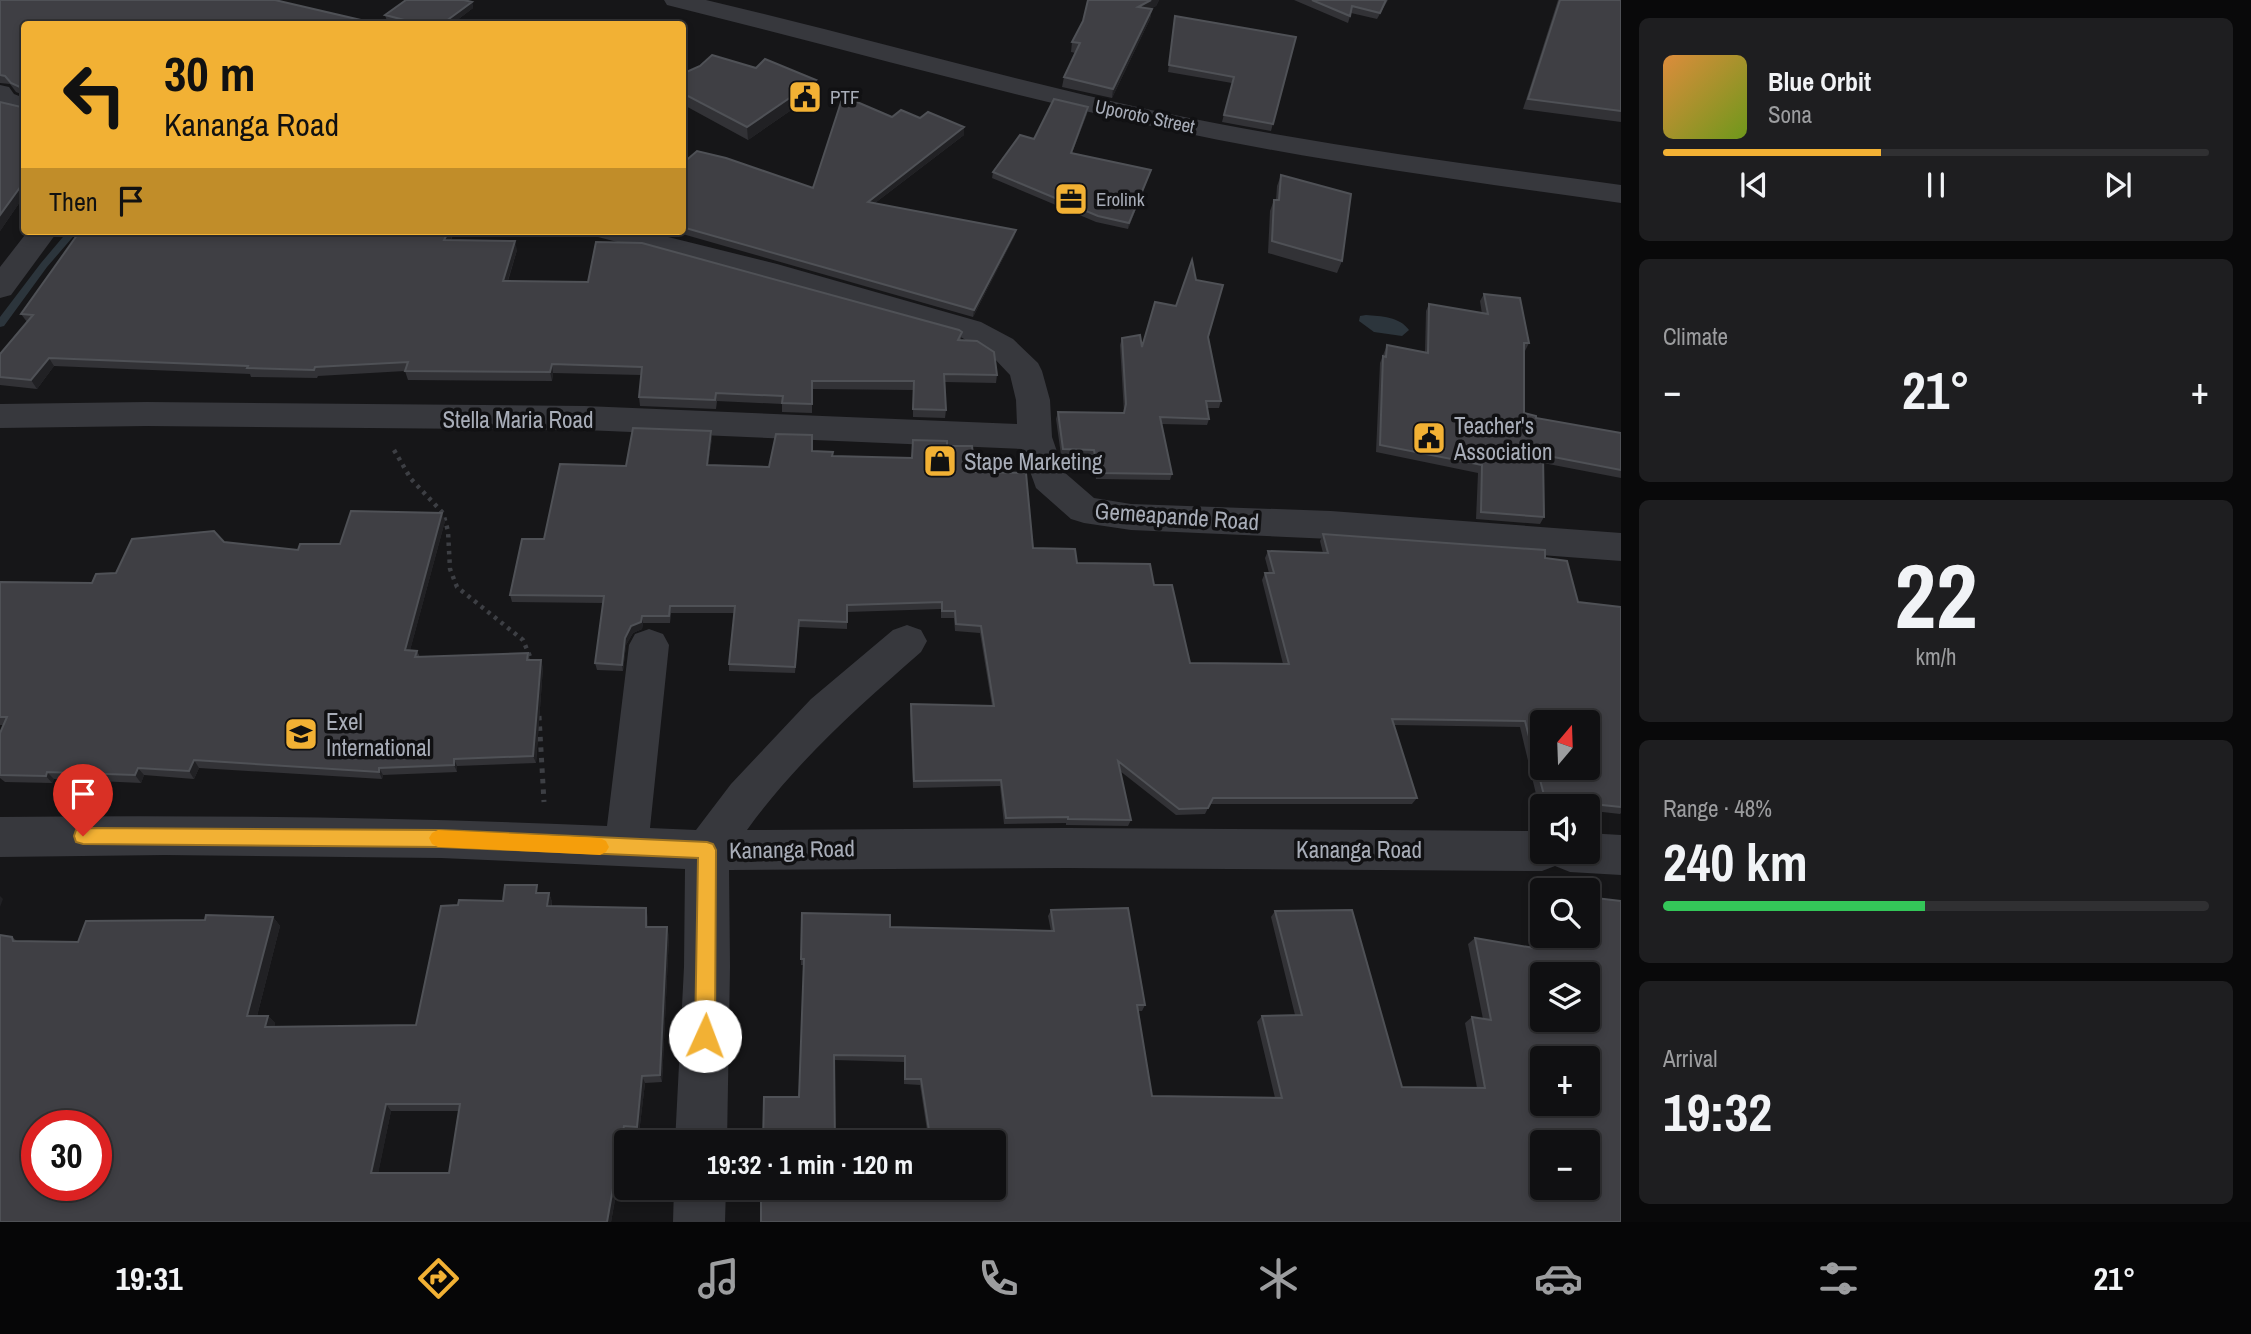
<!DOCTYPE html>
<meta charset="utf-8">
<style>
:root{--surface:#101012;--page:#1e1e20;--text:#f1f3f6;--muted:#9c9d9f;--line:#303032;--accent:#f2b134}
body{margin:0;font-family:"Archivo Narrow",sans-serif;background:var(--page);color:var(--text);height:100vh;display:flex;flex-direction:column;font-size:26px;white-space:nowrap}
*{box-sizing:border-box;margin:0}
p{font-size:23px;color:var(--muted)}
.icon{flex:none;width:38px;height:38px;fill:none;stroke:currentColor;stroke-width:2;stroke-linecap:round;stroke-linejoin:round}
.map{position:relative;flex:1;overflow:hidden}
.side{display:flex;flex-direction:column;gap:18px;padding:18px;background:#09090a;width:630px}
.side>*{flex:none}
.banner{position:absolute;left:21px;top:21px;width:665px;height:214px;border-radius:7px;box-shadow:0 4px 10px #0003,0 0 0 2px var(--line);background:#f2b134;color:#111;overflow:hidden}
.needle{width:46px;rotate:19deg}
.buttons{position:absolute;left:1530px;top:710px;display:grid;gap:14px}
.buttons a{display:grid;place-items:center;width:70px;height:70px;border-radius:7px;background:var(--surface);box-shadow:0 4px 10px #0003,0 0 0 2px var(--line);font-size:35px}
.speed{position:absolute;left:21px;top:1110px;display:flex;gap:14px;font-size:35px;font-weight:700;text-align:center}
.speed>*{display:grid;place-content:center;width:91px;height:91px;border-radius:50%;background:var(--surface);box-shadow:0 4px 10px #0003,0 0 0 2px var(--line);line-height:1}
.speed .limit{border:10px solid #d22;background:#fff;color:#111}
.pin{position:absolute;display:grid;place-items:center;width:60px;height:60px;color:#fff;margin:-72px -30px;border-radius:50% 50% 50% 0;rotate:-45deg;box-shadow:0 0 7px #0007}
.pin .icon{rotate:45deg}
.me{position:absolute;width:77px;margin:-38px;rotate:2deg;stroke-linejoin:round;filter:drop-shadow(0 0 5px #0008)}
.turn{display:flex;align-items:center;gap:24px;height:147px;padding:0 28px;font-size:32px}
.turn .icon{width:91px;height:91px;stroke-width:2.5}
.turn b{display:block;font-size:49px;line-height:60px}
.then{display:flex;align-items:center;height:66px;padding:0 28px;background:#0003;gap:14px;font-size:26px}
.big{font-size:52px;font-weight:700;line-height:1.1}
.side .card{flex:1;display:flex;flex-direction:column;justify-content:center;gap:10px;min-width:0;padding:0 24px;border-radius:10px;background:var(--page)}
.side .dial{align-items:center;gap:0}
.dial b{font-size:91px;line-height:1}
.song{display:flex;align-items:center;gap:21px}
.cover{width:84px;height:84px;border-radius:10px;background:linear-gradient(135deg,hsl(30 70% 55%),hsl(80 70% 35%))}
.played{height:7px;border-radius:4px;background:linear-gradient(90deg,var(--accent) 40%,var(--line) 40%)}
.keys{display:flex;justify-content:space-around;direction:ltr}
.heat{display:flex;justify-content:space-between;align-items:center;font-size:38px;direction:ltr}
.charge{height:10px;border-radius:5px;background:linear-gradient(90deg,#34c759 48%,var(--line) 0)}
.trip{position:absolute;left:614px;top:1130px;width:392px;height:70px;border-radius:7px;background:var(--surface);box-shadow:0 4px 10px #0003,0 0 0 2px var(--line);font-weight:700;line-height:70px;text-align:center}
.menu{display:flex;height:112px;justify-content:space-around;align-items:center;background:#060607;color:var(--muted)}
.menu .icon{width:49px;height:49px}
.menu .on{color:var(--accent)}
.menu b{font-size:32px;color:var(--text)}
main{display:flex;flex:1;min-height:0}
.map>svg:first-child{display:block}
.water{fill:#2c353c}
.lines{fill:none;stroke-linecap:round;stroke-linejoin:round}
.stream{fill:#2c353c;fill-rule:evenodd}
.path-far1{stroke:#3d3f44;stroke-width:4.5;stroke-dasharray:3.5 5;stroke-linecap:butt}
.path{stroke:#3d3f44;stroke-width:5;stroke-dasharray:4.5 6;stroke-linecap:butt}
.minor{fill:#37383d;fill-rule:evenodd}
.wall{fill:#323236;fill-rule:evenodd}
.shaded-wall{fill:#212124}
.building{fill:#3f3f44;stroke:#4f5156;stroke-width:2;fill-rule:evenodd}
.route{fill:#f2b134;stroke:#9d7322;stroke-width:2}
.slow{fill:#f59e0b}
.labels{text-anchor:middle;dominant-baseline:central;stroke-width:7;stroke-linejoin:round;paint-order:stroke}
.far-poi-label{font-size:19px;fill:#a8adb8;stroke:#111113;text-anchor:start}
.far-street-label{font-size:19px;fill:#a8adb8;stroke:#111113}
.street-label{font-size:23px;fill:#a8adb8;stroke:#111113}
.poi-label{font-size:23px;fill:#a8adb8;stroke:#111113;text-anchor:start}
</style>
<main>
<div class="map">
<svg width="1621" height="1222" viewBox="0 0 1621 1222">
<rect width="100%" height="100%" fill="#161618"/>
<path class="water" d="M1366,315C1381,316 1400,317 1409,330L1402,336L1374,332L1359,321L1360,316Z"/>
<g class="lines">
<path class="stream" d="M68,231H78L47,267L4,326L0,327V317L41,263Z"/>
<path class="path-far1" d="M394,450L411,479L443,513L448,531L450,569L457,587L523,640L534,666"/>
<path class="path" d="M539,716L544,802"/>
<path class="minor" d="M664,0H706C858,36 1008,79 1160,112C1312,144 1467,164 1621,185V203C1467,181 1313,161 1161,128C995,92 832,46 667,5Z
M0,85L9,87L14,94L24,98V114L0,107Z
M28,231H58L11,295L0,298V267Z
M593,231H644L777,264L981,322L1013,339L1038,363L1042,371L1050,400L1052,437L1064,472L1094,498L1131,504L1331,511L1621,533V561L1331,539L1131,530L1084,523L1071,519L1036,488L1022,449L585,430L147,426L0,428V404L147,402L585,406L1017,424L1016,400L1010,375L991,355L959,336L756,278L598,237Z
M907,625L921,630L927,641L921,652C858,707 796,762 747,830L1067,828L1542,831V852H1587V833L1621,835V875L1570,872L1555,866L1542,871L1067,868L729,870L730,967L727,1143H675L684,967L685,869L441,858L165,855L0,857V817C202,815 404,817 607,826L629,645L635,634L649,629L663,634L669,645L650,828L696,830L731,784L811,699L893,630Z
M674,1188H726L725,1222H673Z"/>
</g>
<path class="wall" d="M0,0L365,21L366,24H24V196L0,231V102L21,107V94L16,92L10,84L0,83Z
M1088,0H1159L1156,6L1150,9H1152L1150,19L1112,98L1062,87L1064,77L1076,53L1071,52L1072,42L1083,21Z
M1294,0H1388L1377,19L1351,13L1348,23Z
M1558,0H1621V122L1523,109Z
M472,2L473,8L452,24H399L387,21L385,15Z
M1175,16L1296,37L1271,131L1222,122L1232,83L1168,72Z
M682,74L816,93L748,140L682,104Z
M1088,107L1087,114L1072,153L1149,176L1128,229L1096,222L992,178L993,172L1034,139Z
M892,117L920,118L964,127V135L875,203L1016,230L1014,237L973,317L672,231H682V164L813,188Z
M1281,175L1342,261L1337,273L1268,253L1270,211L1274,200H1276L1277,186Z
M80,231H455L451,240L517,250L508,281L962,332L961,340L997,375L996,383L945,382L946,410L945,418L913,417V390L812,389V413L782,412V404L717,401L716,409L640,406L639,397L641,375L553,373L552,381L408,380L405,371L318,376L317,378L251,377L250,374L54,366L37,389L0,385V354L27,322L21,314Z
M1484,294L1529,343L1525,351H1524V413L1536,418L1621,433V478L1543,463L1544,517L1540,524L1476,519L1478,473L1376,452L1380,363L1387,345L1425,352L1426,311L1429,304L1482,314L1480,301Z
M1208,337L1221,401L1219,408H1207L1209,419L1207,425L1161,424L1172,474L1170,480L1096,479L1092,457L1061,455L1056,419L1058,412L1124,413L1120,345L1122,338L1142,347Z
M712,438L708,465L769,467L812,451L833,456L912,458L947,446L975,472L1033,548L1077,563L1154,585L1190,663L1283,664L1262,580L1265,573H1269L1265,558L1268,551L1323,553L1320,541L1323,534L1545,558L1578,602L1621,607V813L1620,814L1594,811L1595,815L1589,821H1587V807H1542L1541,815L1520,727L1394,725L1417,798L1412,804H1210L1205,814L1176,815L1120,771L1131,820L1128,826L1066,825V823L1004,824L1000,786L913,788L910,711L911,704L992,706L980,633L955,631L954,618H941V609L847,612V629L799,627L795,673L729,671V664L734,613H671L670,623H643L642,629L633,633L626,645L623,671L597,670L595,663L603,603L512,602L510,595L544,539L626,466Z
M445,521L410,650L417,651L420,657L528,653L530,660L543,667L536,763L457,766V772L383,775L382,779L199,768L194,779L144,775L141,783L54,779L52,783L5,782L0,778V733L4,725H0V582L92,583L116,573L224,542L298,550L340,544Z
M540,893H549L552,902V906L648,917V927L669,935L662,1082L645,1083L639,1133H627L611,1222H0L12,937L17,941L78,942L205,920L273,917L280,926L257,1016H268L275,1023L274,1027L416,1025L458,905L503,901ZM391,1111H459L449,1173H378Z
M1051,910L1145,1005L1142,1011H1138L1152,1096L1275,1098L1257,1022L1262,1016L1295,1015L1271,917L1275,911L1402,1087L1477,1088L1465,1023L1472,1017L1483,1019L1468,944L1475,938L1528,947L1533,943L1578,948L1575,936H1587L1621,1222L994,1143H929L920,1085L904,1084V1062L834,1060L799,1097L804,965H801L802,913L890,927L1051,931L1048,916Z"/>
<path class="shaded-wall" d="M1151,0H1159L1156,6L1136,17L1138,7Z
M472,2L473,8L452,24H442Z
M1152,9L1150,19L1112,98L1113,89Z
M816,80V93L748,140L747,127Z
M1088,107L1087,114L1069,160L1071,153Z
M964,127V135L867,209L868,202Z
M1151,170L1149,176L1128,229L1129,223Z
M21,186L24,193V196L0,231V215Z
M1016,230L1014,237L973,317L974,310Z
M449,231H455L446,248L444,240Z
M515,241L517,250L505,289L503,281Z
M49,358L54,366L37,389L31,380Z
M552,364L553,373L552,381L550,372Z
M711,431L712,438L707,472V465Z
M442,513L445,521L408,658L405,650Z
M642,616L643,623L642,629L633,633L626,645L623,671L622,665L625,638L631,626Z
M541,660L543,667L536,763L533,756Z
M454,759L457,766V772L454,765Z
M194,760L199,768L194,779L189,771Z
M138,768L144,775L141,783L135,775Z
M379,768L383,775L382,779L379,772Z
M47,772L54,779L52,783L46,776Z
M549,893L552,902L550,914L547,906Z
M0,896L3,899L0,907Z
M646,908L648,917V936L646,927Z
M273,917L280,926L255,1024L247,1016Z
M667,927L669,935L662,1082L660,1075Z
M268,1016L275,1023L272,1035L265,1027Z
M642,1076L645,1083L639,1133L637,1127Z
M386,1104L391,1111L377,1179L371,1173Z
M624,1126L627,1133L611,1222H607Z"/>
<path class="building" d="M0,0H275L365,21L360,24H24V186H21L0,215V102L21,107L22,88L11,83L5,76L0,75Z
M406,0H464L472,2L442,24H420L385,15Z
M1088,0H1151L1138,7L1152,9L1113,89L1064,77L1080,43L1072,42L1083,21Z
M1312,0H1386L1380,13L1352,6L1350,16Z
M1560,0H1621V111L1528,99Z
M1175,16L1296,37L1273,124L1224,115L1234,77L1169,65Z
M712,55L756,68L765,59L816,80L747,127L682,93V74L700,66Z
M843,96L892,117L901,110L920,118L928,112L964,127L868,202L1016,230L974,310L682,227V164L697,151L726,158L813,188Z
M1054,99L1088,107L1071,153L1151,170L1129,223L1098,216L993,172L1020,135L1034,139Z
M1281,175L1351,194L1342,261L1272,241L1274,200H1279Z
M80,231H449L444,240L515,241L503,281L588,282L596,242L642,243L959,330L962,332L958,340L977,341L994,352L997,375L944,374L946,410L913,409L914,381H812V404L782,403L783,396L716,393L715,400L639,397L642,367L552,364L550,372L405,371L408,362L315,367L314,370L247,368L248,366L49,358L31,380L0,377V354L33,315L21,314Z
M1192,260L1196,280L1223,285L1208,337L1221,401H1206L1209,419L1160,417L1172,474L1098,473L1094,450L1063,449L1058,412L1124,413L1126,404L1122,338L1140,335L1142,347L1155,302L1176,306Z
M1484,294L1520,298L1529,343H1524V413L1536,416V418L1621,433V470L1543,455L1544,517L1481,512L1482,465L1380,445L1383,356L1386,357L1387,345L1428,353L1429,304L1488,314Z
M633,428L711,431L707,465L769,467L776,434L812,435V451L833,452L832,456L912,458L913,440L947,441V446H972L975,472L1026,473L1033,548L1075,549L1077,563L1150,564L1154,585H1172L1190,663L1289,664L1265,573H1274L1268,551L1328,553L1323,534L1545,550V558L1567,561L1578,602L1621,607V807L1592,804L1595,815L1587,814V807H1547L1525,721L1392,719L1417,798H1213L1208,808L1179,809L1118,761L1131,820L1068,819V817L1006,818L1001,780L914,781L911,704L994,706L981,626L956,624L955,611H942V602L847,605V622L799,620L795,667L729,664L735,606H670L669,616H642L641,622L631,626L625,638L622,665L595,663L604,596L510,595L522,539H544L560,464L626,466ZM1542,723H1587V768H1542Z
M351,511L442,513L405,650L417,651L415,657L528,653L527,660H541L533,756L454,759V765L379,768V772L194,760L189,771L138,768L135,775L47,772L46,776L0,775V733L7,717H0V582L92,583L96,574L116,573L132,539L214,531L224,542L298,550L300,544H340Z
M505,885H537L536,893H549L547,906L646,908V927H667L660,1075L642,1076L637,1127L624,1126L607,1222H0V935L12,937L13,941L78,942L86,921L205,920L206,915L273,917L247,1016H268L265,1027L416,1025L441,906L458,905L459,900L503,901ZM386,1104H460L449,1173H371ZM37,1125H96V1185H37Z
M1587,897L1621,901V1222H761V1188H994V1143H931L921,1079H905V1056L834,1055L835,1143H763L764,1097H799L804,959H801L802,913L890,915V927L1054,931L1051,910L1128,908L1145,1005H1137L1152,1096L1282,1098L1262,1016L1302,1015L1275,911L1352,910L1402,1087L1485,1088L1472,1017L1491,1020L1475,938L1534,948L1533,943L1587,949L1584,936H1587ZM1542,975H1587V1020H1542ZM1542,1059H1587V1104H1542ZM1542,1143H1587V1188H1542Z"/>
<path class="route" d="M83,828L441,830L707,842L713,844L716,850L715,1036L712,1043L705,1046L698,1043L695,1036L698,858L441,847L83,844L76,842L74,836L76,830Z"/>
<path class="slow" d="M438,830L600,838L606,841L609,847L606,852L600,855L438,847L432,844L429,838L432,833Z"/>
<defs>
<symbol id="civic-square" viewBox="-11 -11 22 22"><rect x="-9" y="-9" width="18" height="18" rx="4" fill="#f2b134" stroke="#111113"/><path d="M-.6-6.5H3V-4.5H.6V-3L4-1V1h2V6H-6V1h2V-1L-.6-3ZM-1.2 2.5V6h2.4V2.5Z" fill="#111"/></symbol>
<symbol id="office-square" viewBox="-11 -11 22 22"><rect x="-9" y="-9" width="18" height="18" rx="4" fill="#f2b134" stroke="#111113"/><path d="M-6-3h4V-5.5h4V-3h4V5H-6ZM-1-4.5V-3h2v-1.5ZM-6 0V1H6V0Z" fill="#111"/></symbol>
<symbol id="shop-square" viewBox="-11 -11 22 22"><rect x="-9" y="-9" width="18" height="18" rx="4" fill="#f2b134" stroke="#111113"/><path d="M-5-2.5h2.3a2.7 3.5 0 0 1 5.4 0H5L5.5 6h-11ZM-1.5-2.5h3a1.5 2.3 0 0 0-3 0Z" fill="#111"/></symbol>
<symbol id="school-square" viewBox="-11 -11 22 22"><rect x="-9" y="-9" width="18" height="18" rx="4" fill="#f2b134" stroke="#111113"/><path d="M0-5L7-2L0 1L-7-2ZM-4 1L0 2.5L4 1V4Q0 6-4 4Z" fill="#111"/></symbol>
</defs>
<g fill-rule="evenodd">
<use href="#civic-square" x="786" y="78" width="38" height="38"/>
<use href="#office-square" x="1052" y="180" width="38" height="38"/>
<use href="#civic-square" x="1410" y="419" width="38" height="38"/>
<use href="#shop-square" x="921" y="442" width="38" height="38"/>
<use href="#school-square" x="282" y="715" width="38" height="38"/>
</g>
<g class="labels">
<g class="far-poi-label">
<text x="830" y="97">PTF</text>
<text x="1096" y="199">Erolink</text>
</g>
<g class="far-street-label">
<text transform="translate(1145 116) rotate(12)">Uporoto Street</text>
</g>
<g class="street-label">
<text x="518" y="419">Stella Maria Road</text>
<text transform="translate(1177 516) rotate(4)">Gemeapande Road</text>
<text transform="translate(792 849) rotate(-1)">Kananga Road</text>
<text x="1359" y="849">Kananga Road</text>
</g>
<g class="poi-label">
<text x="1454" y="425">Teacher's<tspan x="1454" dy="26">Association</tspan></text>
<text x="964" y="461">Stape Marketing</text>
<text x="326" y="721">Exel<tspan x="326" dy="26">International</tspan></text>
</g>
</g>
</svg>
<div class="buttons">
<a><svg class="needle" viewBox="-14 -14 28 28"><path d="M0-13l5 13h-10z" fill="#e53935"/><path d="M0 13l5-13h-10z" fill="#9c9d9f"/></svg></a>
<a><svg class="icon" aria-label="sound" viewBox="0 0 24 24"><path d="M4 9h4l5-4v14l-5-4H4zM17 9q2 3 0 6"/></svg></a>
<a><svg class="icon" aria-label="search" viewBox="0 0 24 24"><circle cx="10" cy="10" r="6"/><path d="M15 15l6 6"/></svg></a>
<a><svg class="icon" aria-label="layers" viewBox="0 0 24 24"><path d="M12 4l9 5-9 5-9-5zM3 14l9 5 9-5"/></svg></a>
<a>+</a>
<a>−</a>
</div>
<div class="speed"><div class="limit">30</div></div>
<div class="pin" style="left:83px;top:836px;background:#d93025"><svg class="icon" aria-label="arrive" viewBox="0 0 24 24"><path d="M6 21V4h12l-3 4 3 4H6"/></svg></div>
<svg class="me" style="left:705px;top:1036px" viewBox="-20 -20 40 40"><circle r="19" fill="#fff"/><path d="M0-13L10 11 0 6-10 11z" fill="#f2b134"/></svg>
<div class="trip">19:32 · 1 min · 120 m</div>
<div class="banner">
<div class="turn"><svg class="icon" aria-label="left" viewBox="0 0 24 24"><path d="M17 20v-9H6M10 6l-5 5 5 5"/></svg><div><b>30 m</b>Kananga Road</div></div>
<div class="then">Then<svg class="icon" aria-label="arrive" viewBox="0 0 24 24"><path d="M6 21V4h12l-3 4 3 4H6"/></svg></div>
</div>
</div>
<section class="side">
<div class="card">
<div class="song"><i class="cover"></i><div><b>Blue Orbit</b><p>Sona</p></div></div>
<div class="played"></div>
<div class="keys"><svg class="icon" aria-label="previous" viewBox="0 0 24 24"><path d="M18 5L8 12l10 7zM5 5v14"/></svg><svg class="icon" aria-label="pause" viewBox="0 0 24 24"><path d="M8 5v14M16 5v14"/></svg><svg class="icon" aria-label="next" viewBox="0 0 24 24"><path d="M6 5l10 7-10 7zM19 5v14"/></svg></div>
</div>
<div class="card"><p>Climate</p>
<div class="heat"><a>−</a><b class="big">21°</b><a>+</a></div>
</div>
<div class="card dial"><b>22</b><p>km/h</p></div>
<div class="card"><p>Range · 48%</p><b class="big">240 km</b><div class="charge"></div></div>
<div class="card"><p>Arrival</p><b class="big">19:32</b></div>
</section>
</main>
<nav class="menu">
<b>19:31</b>
<svg class="icon on" aria-label="directions" viewBox="0 0 24 24"><path d="M12 3l9 9-9 9-9-9zM9 14v-3h6M13 9l2 2-2 2"/></svg>
<svg class="icon" aria-label="music" viewBox="0 0 24 24"><path d="M9 18V5l10-2v13"/><circle cx="6" cy="18" r="3"/><circle cx="16" cy="16" r="3"/></svg>
<svg class="icon" aria-label="phone" viewBox="0 0 24 24"><path d="M5 4h4l2 5-3 2q2 4 5 5l2-3 5 2v4C11 20 4 13 5 4z"/></svg>
<svg class="icon" aria-label="climate" viewBox="0 0 24 24"><path d="M12 3v18M4 7l16 10M4 17L20 7"/></svg>
<svg class="icon" aria-label="car" viewBox="0 0 24 24"><path d="M5 17H2v-5l4-1 3-4h7l3 4 3 1v5h-3M9 17h6M6 11h13"/><circle cx="7" cy="17" r="2"/><circle cx="17" cy="17" r="2"/></svg>
<svg class="icon" aria-label="filters" viewBox="0 0 24 24"><path d="M4 7h16M4 17h16"/><circle cx="9" cy="7" r="2"/><circle cx="15" cy="17" r="2"/></svg>
<b>21°</b>
</nav>
